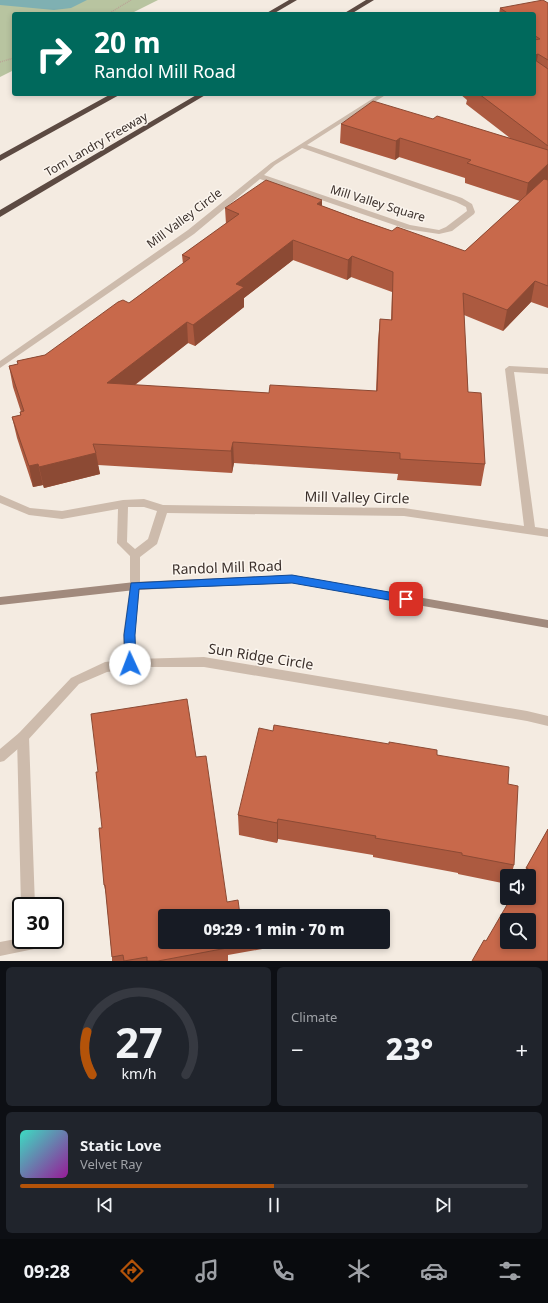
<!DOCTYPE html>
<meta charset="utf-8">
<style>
:root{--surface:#171b24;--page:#20242c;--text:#f1f3f6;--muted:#9ea1a6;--line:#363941;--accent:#b45309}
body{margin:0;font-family:"Noto Sans",sans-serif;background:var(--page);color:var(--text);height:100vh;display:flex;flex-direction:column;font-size:15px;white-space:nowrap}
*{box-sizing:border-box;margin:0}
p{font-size:13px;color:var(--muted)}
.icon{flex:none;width:22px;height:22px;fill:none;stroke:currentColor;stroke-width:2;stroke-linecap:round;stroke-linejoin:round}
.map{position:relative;height:961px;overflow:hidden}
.drawer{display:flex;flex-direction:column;gap:6px;padding:6px;background:#0d0f14;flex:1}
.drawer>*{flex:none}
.banner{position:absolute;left:12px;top:12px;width:524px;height:84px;border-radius:4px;box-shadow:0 2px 6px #0003;background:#00695c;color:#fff;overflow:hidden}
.controls{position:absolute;left:500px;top:869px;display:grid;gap:8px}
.controls a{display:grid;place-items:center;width:36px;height:36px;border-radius:4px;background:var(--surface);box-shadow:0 2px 6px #0003;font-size:20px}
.speed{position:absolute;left:12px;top:897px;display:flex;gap:8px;font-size:20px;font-weight:700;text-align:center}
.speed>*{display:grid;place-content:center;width:52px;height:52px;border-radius:50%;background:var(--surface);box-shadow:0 2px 6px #0003;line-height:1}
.speed .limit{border:2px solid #111;border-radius:6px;background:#fff;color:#111}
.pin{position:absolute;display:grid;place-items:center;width:34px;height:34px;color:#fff;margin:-17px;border-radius:8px;box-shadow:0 2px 6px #0006}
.me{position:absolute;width:44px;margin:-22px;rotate:358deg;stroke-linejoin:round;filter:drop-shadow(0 0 3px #0008)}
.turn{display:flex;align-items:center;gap:14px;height:84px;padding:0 16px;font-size:18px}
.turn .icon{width:52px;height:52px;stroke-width:2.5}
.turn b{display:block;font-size:28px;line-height:34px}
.big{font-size:30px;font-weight:800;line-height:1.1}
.drawer .widget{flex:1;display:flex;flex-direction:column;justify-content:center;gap:6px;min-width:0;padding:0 14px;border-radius:6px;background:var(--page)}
.drawer .dial{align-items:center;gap:0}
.dial svg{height:104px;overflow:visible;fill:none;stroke:var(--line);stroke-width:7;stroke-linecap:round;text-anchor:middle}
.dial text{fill:var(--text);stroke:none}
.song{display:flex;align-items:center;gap:12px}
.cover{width:48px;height:48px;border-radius:6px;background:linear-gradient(135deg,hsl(170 70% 55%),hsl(300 70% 35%))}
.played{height:4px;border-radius:2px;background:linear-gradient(90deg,var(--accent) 50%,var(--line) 50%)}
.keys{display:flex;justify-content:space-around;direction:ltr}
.heat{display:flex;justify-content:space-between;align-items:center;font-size:22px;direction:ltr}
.drawer .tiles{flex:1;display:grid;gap:6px;grid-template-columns:1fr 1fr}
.widget:last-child{grid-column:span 2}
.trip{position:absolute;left:158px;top:909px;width:232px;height:40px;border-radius:4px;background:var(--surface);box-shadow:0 2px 6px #0003;font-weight:800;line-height:40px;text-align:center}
.dock{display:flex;height:64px;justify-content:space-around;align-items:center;background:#090b0e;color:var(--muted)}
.dock .icon{width:28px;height:28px}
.dock .active{color:var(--accent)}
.dock b{font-size:18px;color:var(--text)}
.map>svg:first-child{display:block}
.green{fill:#b8c4a0}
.water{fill:#7fb0b2}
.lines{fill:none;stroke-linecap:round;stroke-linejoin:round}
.path{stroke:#b9a596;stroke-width:1.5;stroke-dasharray:1 1;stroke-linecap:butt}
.lane{fill:#cdbbac;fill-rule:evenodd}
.street{fill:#cdbbac;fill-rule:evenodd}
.secondary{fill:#a18a7d;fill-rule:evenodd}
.highway{fill:#5c4a42;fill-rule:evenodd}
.wall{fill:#ac5a40;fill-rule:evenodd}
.shaded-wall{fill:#8c4a34}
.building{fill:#c8694b;stroke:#8c4a34;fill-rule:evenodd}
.route{fill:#1a73e8;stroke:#114b97}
.labels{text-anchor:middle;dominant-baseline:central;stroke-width:3;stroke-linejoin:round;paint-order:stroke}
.far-street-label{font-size:12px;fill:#3b302b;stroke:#fbf5ee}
.street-label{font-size:14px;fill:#3b302b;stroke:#fbf5ee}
</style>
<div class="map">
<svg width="548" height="961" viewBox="0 0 548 961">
<rect width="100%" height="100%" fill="#f4ebe1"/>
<path class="green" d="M0,0H158L130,14H14V70L0,77Z"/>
<path class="water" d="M0,0H87L71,8L54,10L0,5Z"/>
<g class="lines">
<path class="path" d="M108,14L131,0
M0,62L14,58"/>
<path class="lane" d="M380,94H387L307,145L462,198L472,204L475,212L474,214L452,231L439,234L406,229L260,179L194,234L0,368V361L188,230L271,163ZM302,148L456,202L466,207L467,211L446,227L439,230L410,225L264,175L275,165Z
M509,366L548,368V374L514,372L535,527L548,529V537L404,516L167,513L157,544L140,557V586L139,589L135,590L131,589L130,586V556L117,543L118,509L62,519L29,515L0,503V495L30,508L62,511L123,500L144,499L163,505L404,508L524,526L505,369ZM128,507H144L157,511L148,539L135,549L127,542Z
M23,732L27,733L29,737L35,906H21L17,737L19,733Z
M21,938V940H36L34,949L0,956V942Z"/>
<path class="street" d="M135,582L139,583L140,586L135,635L136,659L204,657L527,711L548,716V726L527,721L204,667H147L107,672L79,684L27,741L4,761L0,762V749L19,733L71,678L105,662L124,660L123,635L130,586L131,583Z"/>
<path class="secondary" d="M292,575L548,620V628L292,583L135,590L0,605V597L135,582Z"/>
<path class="highway" d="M289,0H297L273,14H265Z
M366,0H374L351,14H343Z
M111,94H121L0,161V155Z
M198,94H207L0,217V210Z"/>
</g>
<path class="wall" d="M548,3V308L531,302L503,331L464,315L468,392L485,464L481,486L397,480L398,474L234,463L232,473L98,465L100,474L44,488L43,485L33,487L17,438L12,417L20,415V412H21L13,387L9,366L18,364L17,361L45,355L129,303L183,264L182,255L226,224L225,208L322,206L392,231L465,251L520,201L465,183V178L399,157L395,160L340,143L341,124L433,119L510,138L466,104L467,100L460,94H534V14H499L500,8ZM293,260L347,280L351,277L392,292L391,320L380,319L378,340L376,391L269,393L135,385L188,343L195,346L244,307V298Z
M273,731L437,755L508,784L514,865L511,876H507V884L458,874V873L373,857V855L278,839L277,843L239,835L238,815Z
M196,757L165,942H279V946L228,955V961H112V957L106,894L104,885L102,828Z
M548,829V961L524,876L526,868Z"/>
<path class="shaded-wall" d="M538,54L535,72V55Z
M400,138L399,157L395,160L396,141Z
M548,164V180L525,202L528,183Z
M322,200V220L317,204Z
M293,240V260L244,298V307L195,346L193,325L236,284Z
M352,256L351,277L347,280L348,260Z
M535,281L531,302L503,331L507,310Z
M187,322L188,343L110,404L107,383Z
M233,442L234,463L232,473L231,451Z
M96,453L100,474L44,488L39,467Z
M38,464L43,485L33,487L29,466Z
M278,819V839L277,843V823Z"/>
<path class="building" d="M543,0L548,3V60L538,54L535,55V60L548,69V146L479,94H534V40L540,39L534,35V14H509L500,8Z
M373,101L433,119L437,116L548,150V164L528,183L467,163L471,160L400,138L396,141L341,124Z
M544,179L548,180V286L535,281L507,310L463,293L468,392L481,393L485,464L400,459V453L233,442L231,451L93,444L96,453L39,467L38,464L29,466L12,417L21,415L20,412L24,411L9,366L18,364L17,361L45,355L118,302L123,300L129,303L190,258L182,255L239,214L225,208L266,180L322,200L317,204L357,219L392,231L397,227L465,251ZM293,240L348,260L352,256L393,272L392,320L380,319L377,391L270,385L269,393L107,383L187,322L193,325L244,287L236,284Z
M187,699L196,757L206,756L227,902L238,900L240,915L256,916H165V942H226L227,948L158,961H147V957L124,961L123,955L112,957L105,885H104L99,828H102L96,772H98L91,714Z
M274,725L389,744V742L437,750V755L509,767L508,784L518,786L514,865L462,855V853L375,838L376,836L278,819L277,823L238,815L259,728L273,731Z
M548,829V961H472L484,940L486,941L511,898H529V876H524L528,868H526ZM507,920H529V942H507Z"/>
<path class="route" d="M292,575L406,595L409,596L411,599L409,602L406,603L292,583L139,589L135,635L136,664L134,667L130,668L127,667L125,664L124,635L131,583Z"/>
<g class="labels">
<g class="far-street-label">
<text transform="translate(96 144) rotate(-30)">Tom Landry Freeway</text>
<text transform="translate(378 203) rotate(17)">Mill Valley Square</text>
<text transform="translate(184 218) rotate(-37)">Mill Valley Circle</text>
</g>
<g class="street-label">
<text transform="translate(357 497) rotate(1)">Mill Valley Circle</text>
<text transform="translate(227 567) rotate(-2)">Randol Mill Road</text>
<text transform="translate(261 656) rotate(9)">Sun Ridge Circle</text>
</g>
</g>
</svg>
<div class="controls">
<a><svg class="icon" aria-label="sound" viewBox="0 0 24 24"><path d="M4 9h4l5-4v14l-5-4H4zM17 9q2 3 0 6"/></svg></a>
<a><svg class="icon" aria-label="search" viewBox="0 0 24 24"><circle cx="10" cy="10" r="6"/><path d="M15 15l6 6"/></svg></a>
</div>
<div class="speed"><div class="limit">30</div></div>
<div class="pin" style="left:406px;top:599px;background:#d93025"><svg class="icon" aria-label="arrive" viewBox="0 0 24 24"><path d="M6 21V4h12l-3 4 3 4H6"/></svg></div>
<svg class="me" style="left:130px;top:664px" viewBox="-20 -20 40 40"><circle r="19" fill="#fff"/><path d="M0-13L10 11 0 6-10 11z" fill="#1a73e8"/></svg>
<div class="trip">09:29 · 1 min · 70 m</div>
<div class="banner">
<div class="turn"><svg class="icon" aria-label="right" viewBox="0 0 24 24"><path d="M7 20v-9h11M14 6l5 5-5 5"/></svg><div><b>20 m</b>Randol Mill Road</div></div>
</div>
</div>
<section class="drawer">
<div class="tiles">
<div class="widget dial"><svg viewBox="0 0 100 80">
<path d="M14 69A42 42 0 1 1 86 69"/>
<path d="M14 69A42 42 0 0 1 10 36" stroke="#b45309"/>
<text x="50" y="56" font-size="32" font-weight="700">27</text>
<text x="50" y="72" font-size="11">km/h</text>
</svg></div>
<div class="widget"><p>Climate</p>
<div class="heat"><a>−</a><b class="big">23°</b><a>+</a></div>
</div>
<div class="widget">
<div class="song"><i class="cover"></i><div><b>Static Love</b><p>Velvet Ray</p></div></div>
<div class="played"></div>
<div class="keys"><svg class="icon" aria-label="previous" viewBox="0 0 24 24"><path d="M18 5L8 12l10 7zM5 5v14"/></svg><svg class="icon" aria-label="pause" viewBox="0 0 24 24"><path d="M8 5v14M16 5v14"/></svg><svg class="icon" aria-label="next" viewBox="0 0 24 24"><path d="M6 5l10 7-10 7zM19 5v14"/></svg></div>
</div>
</div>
</section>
<nav class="dock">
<b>09:28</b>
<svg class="icon active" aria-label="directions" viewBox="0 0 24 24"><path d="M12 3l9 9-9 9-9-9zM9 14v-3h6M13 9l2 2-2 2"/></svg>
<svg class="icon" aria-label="music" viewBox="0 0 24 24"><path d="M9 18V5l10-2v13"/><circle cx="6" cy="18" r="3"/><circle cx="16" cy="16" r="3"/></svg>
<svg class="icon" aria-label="phone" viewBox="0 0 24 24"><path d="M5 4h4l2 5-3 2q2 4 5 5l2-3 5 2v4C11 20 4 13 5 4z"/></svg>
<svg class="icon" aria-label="climate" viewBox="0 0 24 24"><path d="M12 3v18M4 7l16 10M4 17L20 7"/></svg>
<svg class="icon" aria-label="car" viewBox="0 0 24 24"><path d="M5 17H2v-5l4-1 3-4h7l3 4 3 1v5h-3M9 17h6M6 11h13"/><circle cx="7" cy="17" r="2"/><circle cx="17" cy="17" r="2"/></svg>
<svg class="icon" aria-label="filters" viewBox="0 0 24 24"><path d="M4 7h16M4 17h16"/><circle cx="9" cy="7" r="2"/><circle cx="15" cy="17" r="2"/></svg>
</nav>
